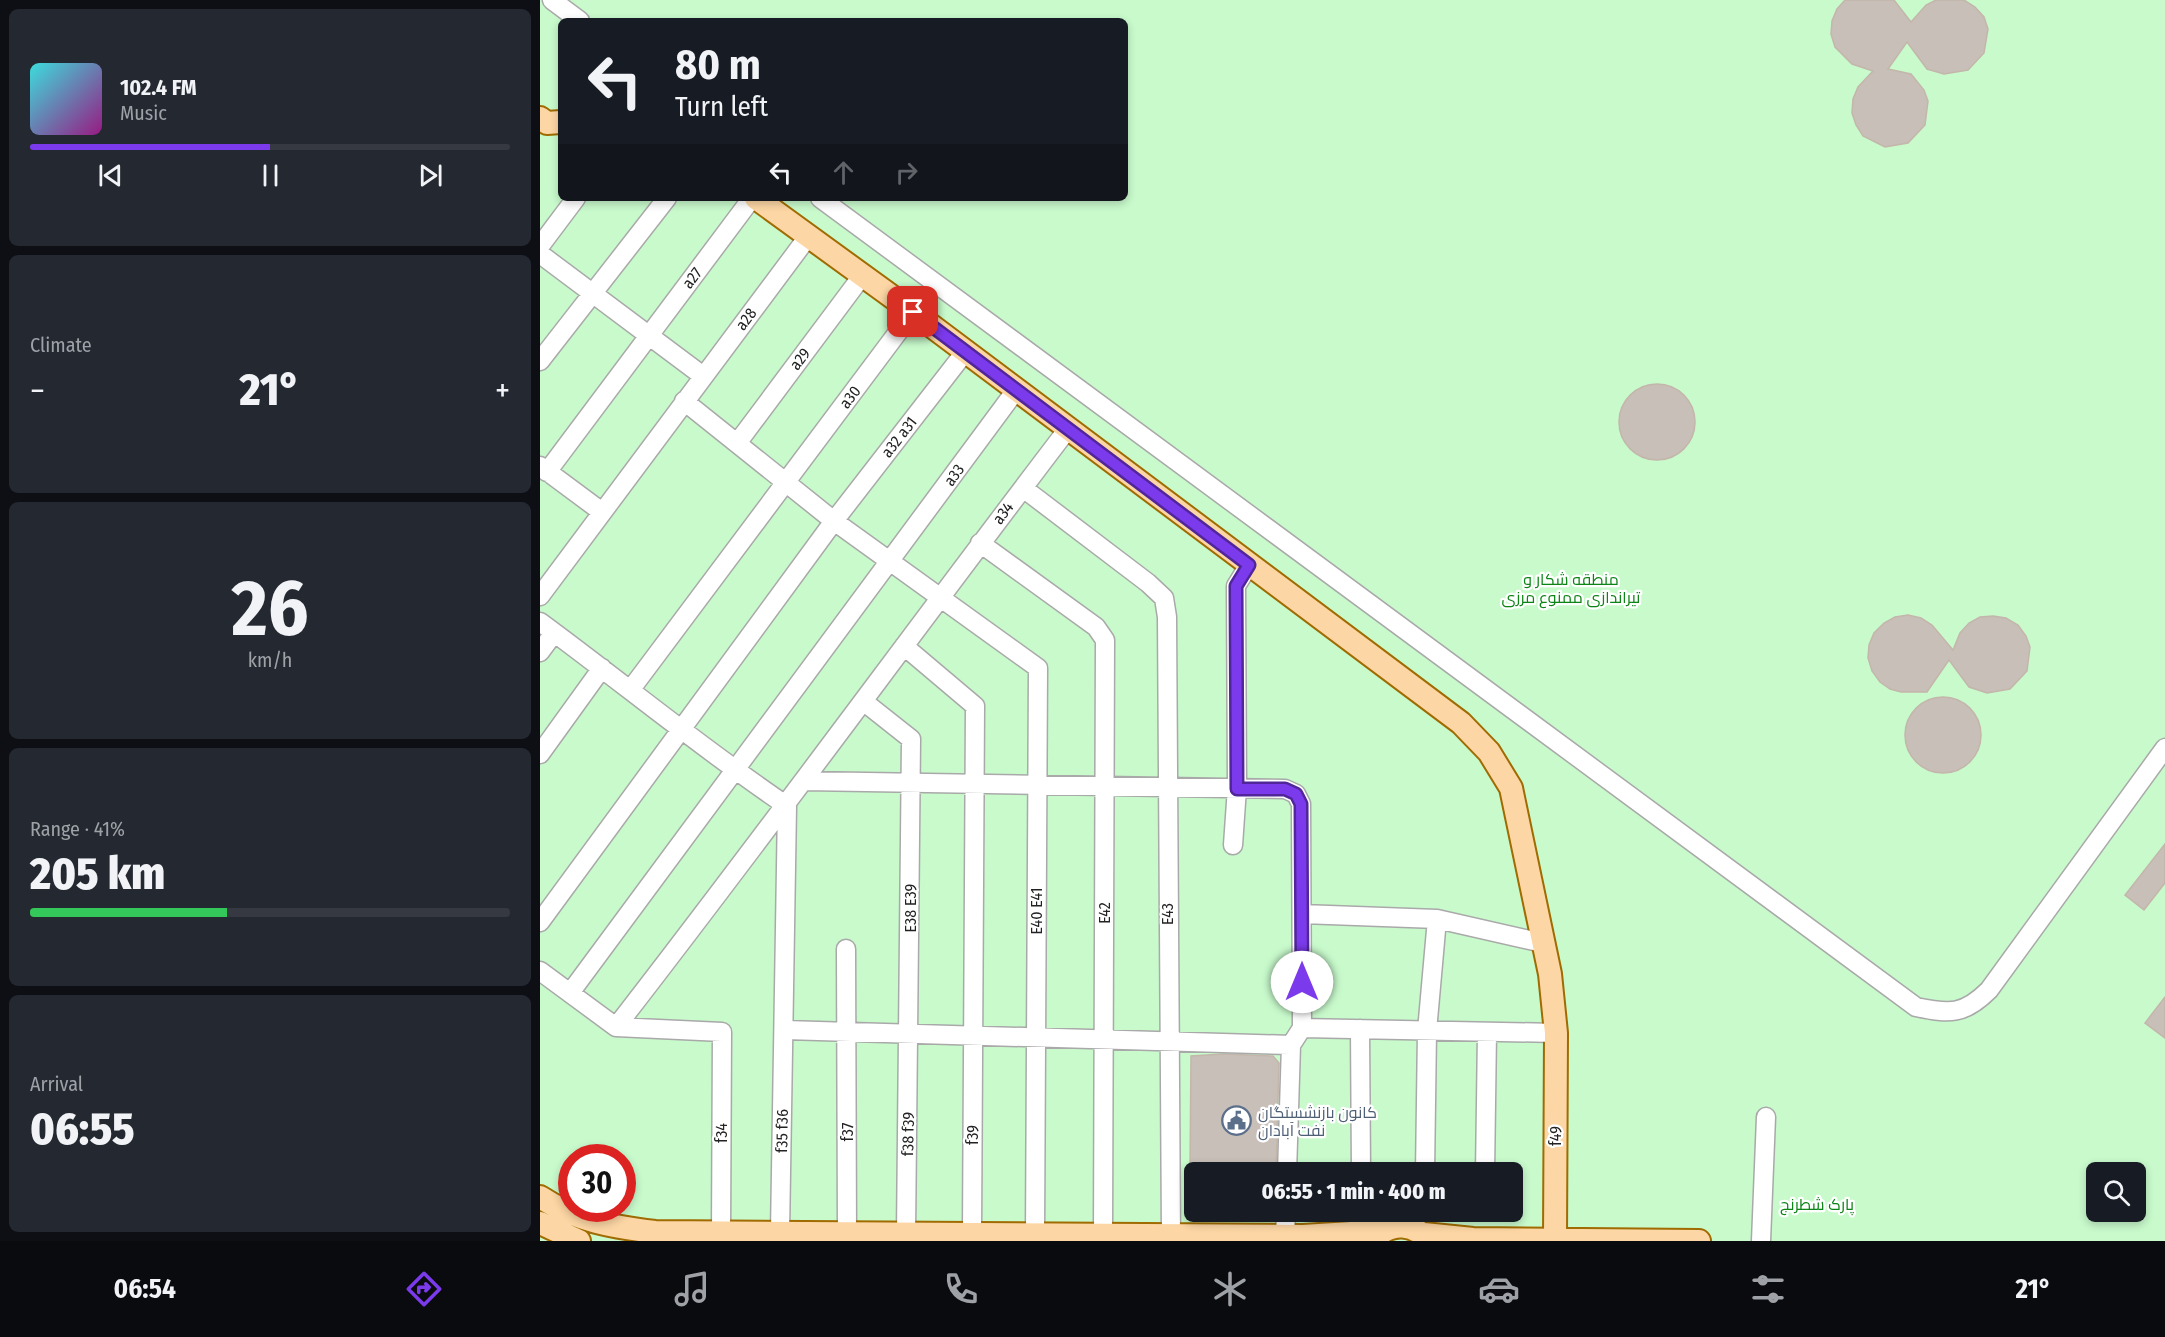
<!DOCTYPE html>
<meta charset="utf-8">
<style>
:root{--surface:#171b24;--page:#242831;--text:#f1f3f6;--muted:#9ea1a6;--line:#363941;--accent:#7c3aed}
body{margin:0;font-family:"Fira Sans Condensed",Cairo,sans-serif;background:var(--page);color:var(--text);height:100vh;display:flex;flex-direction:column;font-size:22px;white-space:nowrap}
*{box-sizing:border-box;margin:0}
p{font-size:20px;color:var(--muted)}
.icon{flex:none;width:33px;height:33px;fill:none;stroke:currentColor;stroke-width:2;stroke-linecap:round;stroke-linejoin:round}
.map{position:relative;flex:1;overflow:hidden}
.side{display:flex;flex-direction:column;gap:9px;padding:9px;background:#0d0f14;width:540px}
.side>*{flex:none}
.guide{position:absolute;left:18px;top:18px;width:570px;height:183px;border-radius:9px;box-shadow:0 3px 9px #0003;background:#171b24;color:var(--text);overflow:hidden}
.buttons{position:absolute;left:1546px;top:1162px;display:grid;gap:12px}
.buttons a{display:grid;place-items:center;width:60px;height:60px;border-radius:9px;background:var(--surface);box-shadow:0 3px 9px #0003;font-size:30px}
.speed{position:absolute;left:18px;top:1144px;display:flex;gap:12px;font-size:30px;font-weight:700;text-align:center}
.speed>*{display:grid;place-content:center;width:78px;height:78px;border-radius:50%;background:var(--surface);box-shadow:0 3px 9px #0003;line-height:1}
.speed .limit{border:9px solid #d22;background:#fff;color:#111}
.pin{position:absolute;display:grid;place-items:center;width:51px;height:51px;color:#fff;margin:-26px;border-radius:12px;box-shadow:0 3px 9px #0006}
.me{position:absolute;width:66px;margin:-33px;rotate:0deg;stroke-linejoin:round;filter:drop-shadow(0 0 4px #0008)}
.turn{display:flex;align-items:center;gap:21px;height:126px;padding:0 18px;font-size:27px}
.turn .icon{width:78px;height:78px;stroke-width:2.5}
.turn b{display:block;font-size:42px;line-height:51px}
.lanes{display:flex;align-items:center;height:57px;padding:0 18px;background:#0003;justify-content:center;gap:30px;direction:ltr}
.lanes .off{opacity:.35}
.big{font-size:45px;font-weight:800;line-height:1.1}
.side .widget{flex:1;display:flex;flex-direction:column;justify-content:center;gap:9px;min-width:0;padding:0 21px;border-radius:9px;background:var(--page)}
.side .dial{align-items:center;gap:0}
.dial b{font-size:78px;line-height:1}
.song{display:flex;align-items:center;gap:18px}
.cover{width:72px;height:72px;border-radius:9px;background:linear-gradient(135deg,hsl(180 70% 55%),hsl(310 70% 35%))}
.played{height:6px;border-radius:3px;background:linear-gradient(90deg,var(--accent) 50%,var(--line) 50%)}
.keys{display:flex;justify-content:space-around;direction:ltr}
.heat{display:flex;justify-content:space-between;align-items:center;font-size:33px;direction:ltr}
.charge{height:9px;border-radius:4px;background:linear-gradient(90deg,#34c759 41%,var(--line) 0)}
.trip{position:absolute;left:644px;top:1162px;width:339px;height:60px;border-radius:9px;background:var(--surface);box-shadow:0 3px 9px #0003;font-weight:800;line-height:60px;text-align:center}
.menu{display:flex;height:96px;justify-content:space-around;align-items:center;background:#090b0e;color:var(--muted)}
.menu .icon{width:42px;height:42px}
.menu .on{color:var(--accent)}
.menu b{font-size:27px;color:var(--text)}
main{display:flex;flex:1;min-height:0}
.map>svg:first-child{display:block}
.park{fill:#c8facc;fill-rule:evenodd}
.building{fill:#c7bfb8;stroke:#c4b6ab;stroke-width:1.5}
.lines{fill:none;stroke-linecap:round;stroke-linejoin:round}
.minor-casing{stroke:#a9a9a9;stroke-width:21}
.major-casing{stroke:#a06b00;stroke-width:26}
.minor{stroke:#fff;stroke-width:18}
.major{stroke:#fcd6a4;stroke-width:22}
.route-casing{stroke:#51269a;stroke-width:15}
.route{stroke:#7c3aed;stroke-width:10}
.labels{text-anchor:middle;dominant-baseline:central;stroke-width:4.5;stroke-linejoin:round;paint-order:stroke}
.street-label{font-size:16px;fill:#222;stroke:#fff}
.park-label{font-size:16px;fill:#0c8416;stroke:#fff}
.service-label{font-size:16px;fill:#4e5e75;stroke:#fff;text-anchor:start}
</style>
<main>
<section class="side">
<div class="widget">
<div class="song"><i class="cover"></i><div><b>102.4 FM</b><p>Music</p></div></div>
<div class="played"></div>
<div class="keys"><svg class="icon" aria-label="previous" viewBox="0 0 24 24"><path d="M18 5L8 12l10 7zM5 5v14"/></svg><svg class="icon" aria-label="pause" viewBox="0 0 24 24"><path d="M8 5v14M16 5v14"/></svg><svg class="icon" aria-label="next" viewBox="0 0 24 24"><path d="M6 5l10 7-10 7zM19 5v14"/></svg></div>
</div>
<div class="widget"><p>Climate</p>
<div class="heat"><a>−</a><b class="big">21°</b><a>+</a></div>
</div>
<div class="widget dial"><b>26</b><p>km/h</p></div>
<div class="widget"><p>Range · 41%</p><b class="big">205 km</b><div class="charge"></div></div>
<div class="widget"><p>Arrival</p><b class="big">06:55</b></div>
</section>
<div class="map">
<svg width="1625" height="1241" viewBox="0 0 1625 1241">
<rect width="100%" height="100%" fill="#f2efe9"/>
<path class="park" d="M0,0H1625V1241H0ZM21,21H585V198H21ZM32,1158H82V1209H32ZM654,1173H972V1212H654ZM1557,1173H1596V1212H1557Z"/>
<path class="building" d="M1305,0H1354L1371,22L1386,5L1396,0H1424L1435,7L1444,17L1448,29L1444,53L1428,70L1404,74L1387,69L1367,42L1348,69L1371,74L1384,90L1388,101L1385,125L1368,143L1345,147L1323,136L1316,125L1312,113L1313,99L1318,87L1333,71L1312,64L1295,47L1291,34L1292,21L1297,9Z
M1079 422a38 38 0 1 1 76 0a38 38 0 1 1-76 0Z
M1368,615L1381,618L1392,625L1413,650L1420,633L1429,623L1440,617L1453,616L1466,618L1478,625L1486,636L1490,647L1487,671L1470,689L1447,693L1429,687L1409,660L1387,692H1361L1350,689L1340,682L1332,671L1328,658L1329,645L1334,633L1344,623L1355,617Z
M1365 735a38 38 0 1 1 76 0a38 38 0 1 1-76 0Z
M1625,844V883L1604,910L1585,895Z
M1625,997V1038L1605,1023Z
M684,1054L733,1056L739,1063L736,1173H650L651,1056Z"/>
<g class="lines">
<defs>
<path id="minor" d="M12,0L40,21
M280,198L1376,1007C1410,1014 1424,1015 1449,990L1625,748
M0,246L36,198
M0,254L163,376
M0,361L127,198
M144,401L294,521L498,668L495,1235
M198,442L322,276
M0,466L62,512
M7,472L212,198
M483,488L608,583L624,598L627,617L631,1236
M440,543L556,627L565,640L563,1235
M0,596L267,238
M0,622C83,683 161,748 247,806
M364,646L435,706L432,1234
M0,652L14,633
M91,689L373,312
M323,701L371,739L366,1234
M0,754L62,668
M265,781L745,789L756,794L761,804L762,1028L751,1045
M693,845L697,788L696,586L709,565
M762,914L897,919L1003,943
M0,922L294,521L425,352
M306,949L307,1233
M0,971L76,1027L182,1032L181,1233
M30,993L476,390
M76,1027C229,830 376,628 527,430
M762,1028L1016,1033
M820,1029L821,1173
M245,1030L751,1045
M747,1173L751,1045
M885,1173L887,1031L897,919
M945,1173L947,1032
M240,1233L247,806
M745,1236L746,1212
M1221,1241L1226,1117"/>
<path id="major" d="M0,118L7,123L21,122
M216,198L373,312L921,723L949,752L971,788L1010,974L1016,1033L1015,1239
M0,1197C36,1221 73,1227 115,1232L763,1236L844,1231
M0,1223L39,1241
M884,1234L933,1239L1159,1241
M834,1239C851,1221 874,1223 889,1241"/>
</defs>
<use href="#minor" class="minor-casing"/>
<use href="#major" class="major-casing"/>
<use href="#minor" class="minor"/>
<use href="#major" class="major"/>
</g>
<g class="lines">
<defs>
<path id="route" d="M373,312L709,565L696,586L697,789H745L756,794L761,804L762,982"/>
</defs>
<use href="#route" class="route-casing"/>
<use href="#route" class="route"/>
</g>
<defs>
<symbol id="civic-ring" viewBox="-11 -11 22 22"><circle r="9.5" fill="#fff" stroke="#5c6f8a" stroke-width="1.5"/><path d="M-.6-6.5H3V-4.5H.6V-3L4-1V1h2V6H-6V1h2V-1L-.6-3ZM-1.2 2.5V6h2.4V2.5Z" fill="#5c6f8a"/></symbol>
</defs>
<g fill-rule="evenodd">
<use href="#civic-ring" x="680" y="1104" width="33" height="33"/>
</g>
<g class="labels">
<g class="street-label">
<text transform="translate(152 278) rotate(-53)">a27</text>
<text transform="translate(206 319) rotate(-53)">a28</text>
<text transform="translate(260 359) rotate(-53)">a29</text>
<text transform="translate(310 397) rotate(-53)">a30</text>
<text transform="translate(359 437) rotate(-52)">a32 a31</text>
<text transform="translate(414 475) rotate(-54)">a33</text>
<text transform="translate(463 513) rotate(-53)">a34</text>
<text transform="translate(370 908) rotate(-90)">E38 E39</text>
<text transform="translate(496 911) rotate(-90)">E40 E41</text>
<text transform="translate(564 913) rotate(-90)">E42</text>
<text transform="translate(627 914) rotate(-90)">E43</text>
<text transform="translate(242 1131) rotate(-89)">f35 f36</text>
<text transform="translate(307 1132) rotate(-90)">f37</text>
<text transform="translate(181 1133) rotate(-90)">f34</text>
<text transform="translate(368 1134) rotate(-89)">f38 f39</text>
<text transform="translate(432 1135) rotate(-90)">f39</text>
<text transform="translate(1015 1136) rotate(-90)">f49</text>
</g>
<g class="park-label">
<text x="1031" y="579">منطقه شکار و<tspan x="1031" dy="18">تیراندازی ممنوع مرزی</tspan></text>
<text x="1277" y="1204">پارک شطرنج</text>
</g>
<g class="service-label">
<text x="718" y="1112">کانون بازنشستگان<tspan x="718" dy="18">نفت آبادان</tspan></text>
</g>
</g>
</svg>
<div class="buttons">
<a><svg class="icon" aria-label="search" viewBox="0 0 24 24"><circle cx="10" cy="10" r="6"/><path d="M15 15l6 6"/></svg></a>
</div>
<div class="speed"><div class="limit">30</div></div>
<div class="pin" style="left:373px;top:312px;background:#d93025"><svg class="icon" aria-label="arrive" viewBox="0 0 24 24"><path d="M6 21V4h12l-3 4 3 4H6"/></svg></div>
<svg class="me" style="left:762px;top:982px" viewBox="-20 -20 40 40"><circle r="19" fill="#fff"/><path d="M0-13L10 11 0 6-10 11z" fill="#7c3aed"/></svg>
<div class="trip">06:55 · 1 min · 400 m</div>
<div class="guide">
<div class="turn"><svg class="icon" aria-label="left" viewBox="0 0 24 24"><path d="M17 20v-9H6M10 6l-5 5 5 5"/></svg><div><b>80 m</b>Turn left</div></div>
<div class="lanes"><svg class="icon" aria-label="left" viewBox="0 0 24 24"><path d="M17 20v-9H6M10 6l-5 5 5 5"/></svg><svg class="icon off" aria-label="ahead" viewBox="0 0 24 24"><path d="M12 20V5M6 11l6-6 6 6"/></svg><svg class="icon off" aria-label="right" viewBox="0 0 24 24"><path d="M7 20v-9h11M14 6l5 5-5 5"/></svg></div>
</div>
</div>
</main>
<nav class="menu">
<b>06:54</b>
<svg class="icon on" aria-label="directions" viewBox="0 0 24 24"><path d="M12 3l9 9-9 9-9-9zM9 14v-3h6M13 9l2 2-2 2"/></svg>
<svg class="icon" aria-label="music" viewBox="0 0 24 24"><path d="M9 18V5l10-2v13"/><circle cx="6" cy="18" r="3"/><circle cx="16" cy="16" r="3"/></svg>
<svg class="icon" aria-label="phone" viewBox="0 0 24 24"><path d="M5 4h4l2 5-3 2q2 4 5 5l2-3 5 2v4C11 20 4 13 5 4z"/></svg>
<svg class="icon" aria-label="climate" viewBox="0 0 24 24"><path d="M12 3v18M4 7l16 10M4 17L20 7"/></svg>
<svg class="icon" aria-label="car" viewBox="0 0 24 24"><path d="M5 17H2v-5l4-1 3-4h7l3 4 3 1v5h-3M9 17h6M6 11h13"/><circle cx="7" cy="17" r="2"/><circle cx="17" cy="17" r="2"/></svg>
<svg class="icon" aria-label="filters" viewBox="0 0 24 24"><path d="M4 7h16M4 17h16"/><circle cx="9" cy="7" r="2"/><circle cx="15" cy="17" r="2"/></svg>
<b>21°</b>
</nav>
